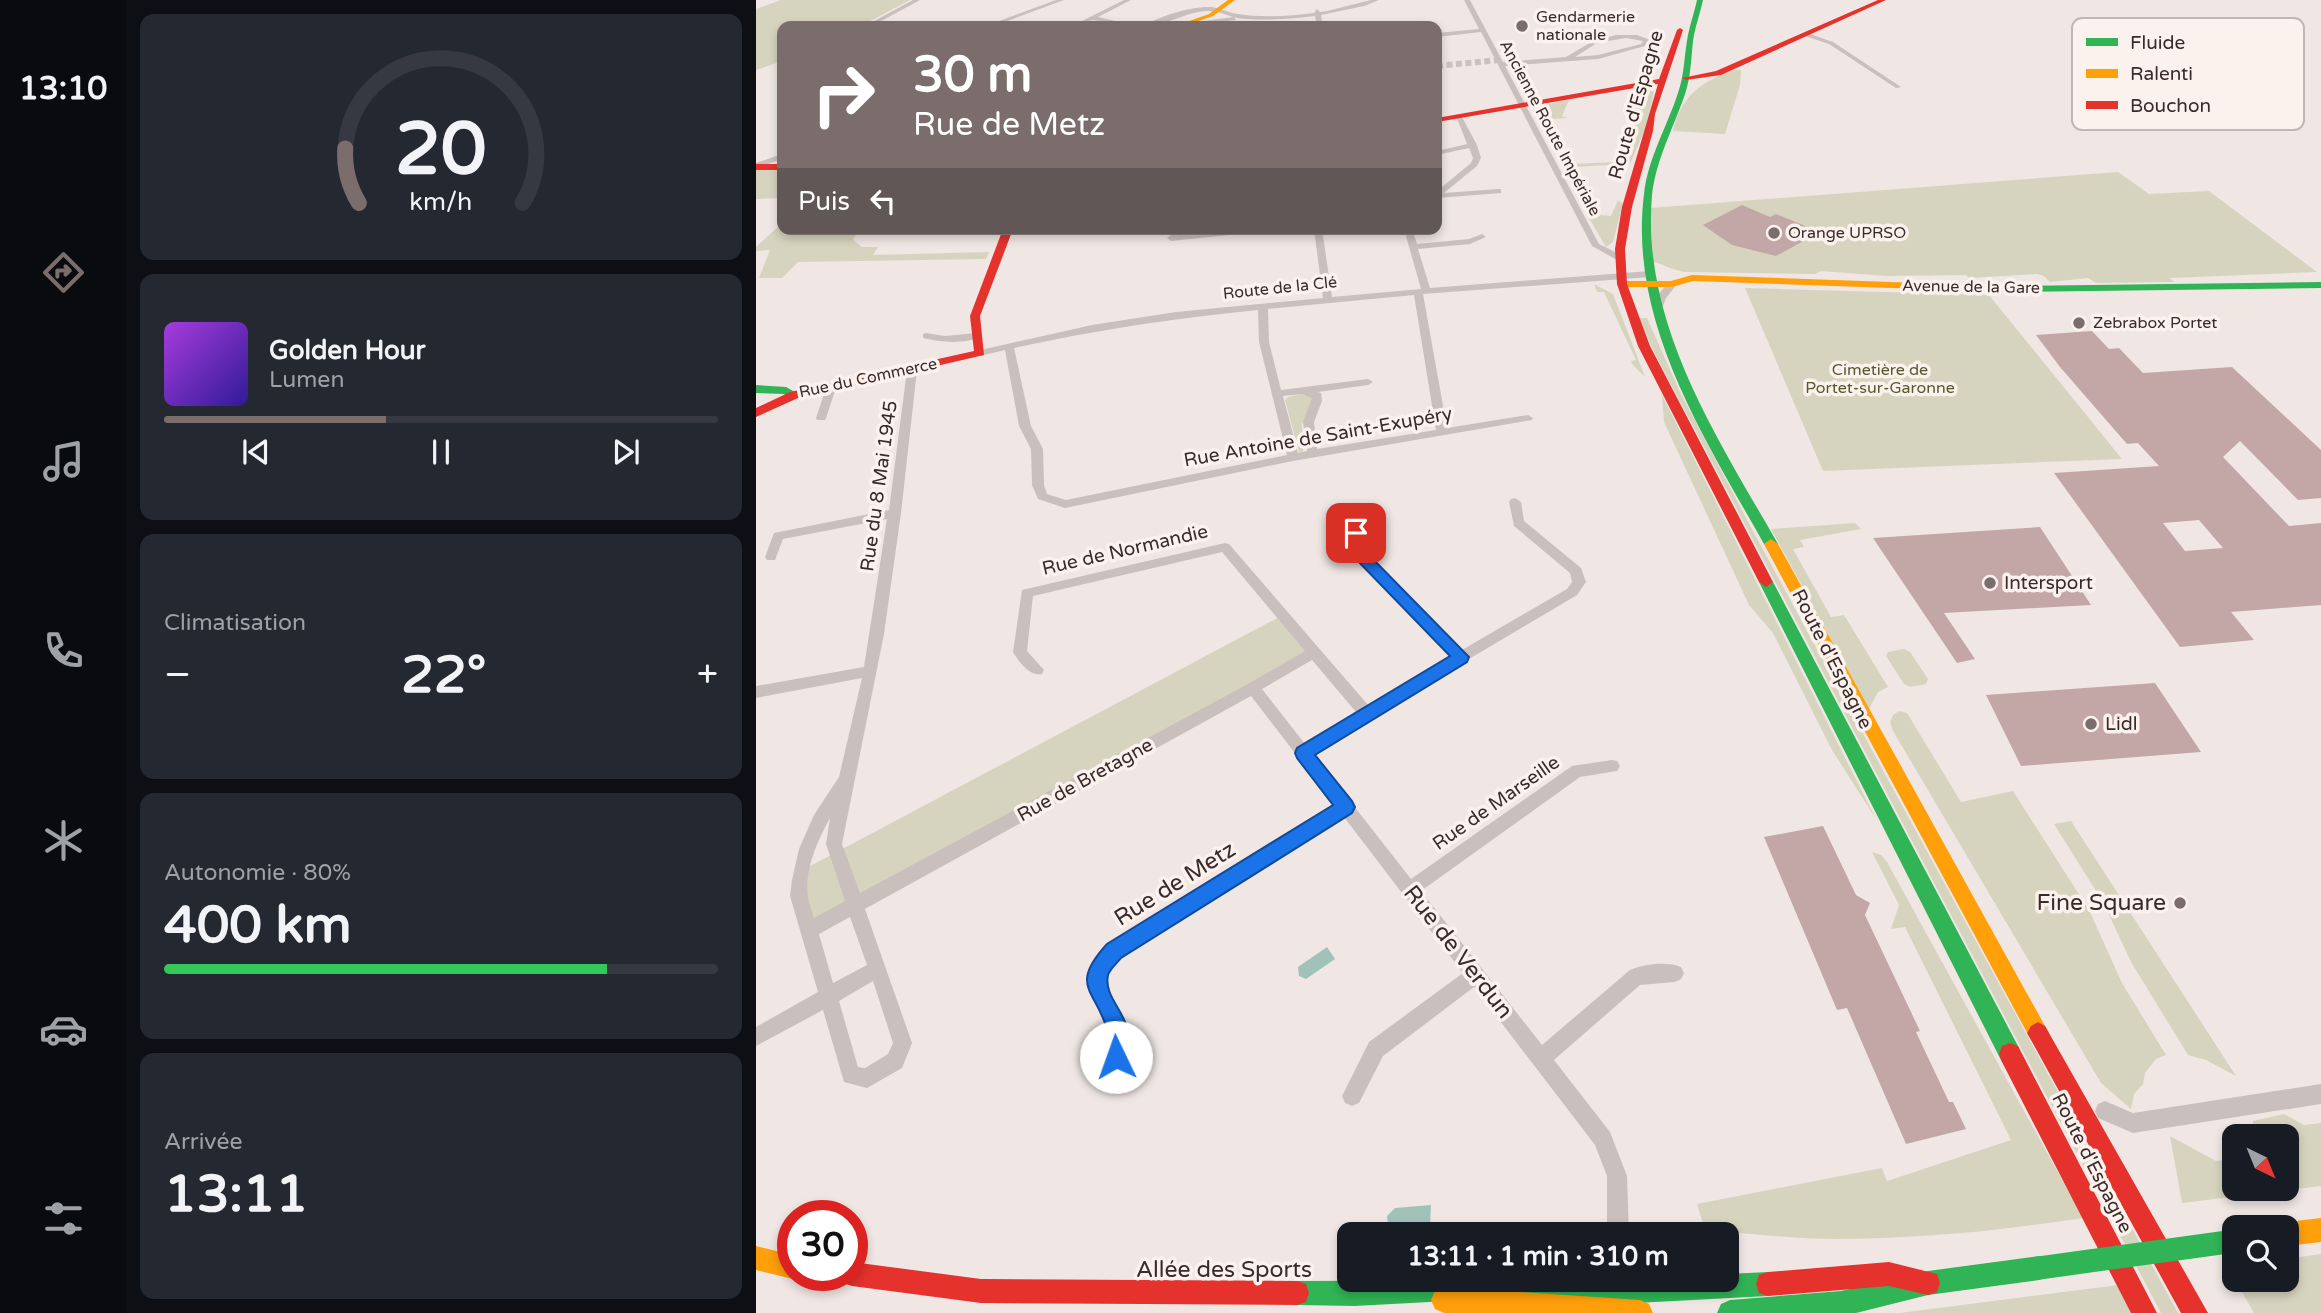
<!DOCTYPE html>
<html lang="fr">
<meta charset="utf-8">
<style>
:root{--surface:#171b24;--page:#242831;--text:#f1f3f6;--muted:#9ea1a6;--line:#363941;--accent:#7a6d6c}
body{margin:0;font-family:"Varela Round",sans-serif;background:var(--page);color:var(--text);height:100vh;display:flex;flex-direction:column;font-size:26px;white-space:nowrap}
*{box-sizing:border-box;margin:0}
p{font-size:23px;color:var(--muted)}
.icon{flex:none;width:38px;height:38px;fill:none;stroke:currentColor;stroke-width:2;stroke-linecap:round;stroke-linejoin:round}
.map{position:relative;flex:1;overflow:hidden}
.details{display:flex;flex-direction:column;gap:14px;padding:14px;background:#0d0f14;width:630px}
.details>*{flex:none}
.hud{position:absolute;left:21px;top:21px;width:665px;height:214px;border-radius:14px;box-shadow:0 4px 10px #0003;background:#7a6d6c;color:#fff;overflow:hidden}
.needle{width:46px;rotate:137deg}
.fabs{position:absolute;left:1466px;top:1124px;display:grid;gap:14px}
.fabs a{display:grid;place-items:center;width:77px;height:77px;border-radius:14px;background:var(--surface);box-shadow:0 4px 10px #0003;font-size:35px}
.speed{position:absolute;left:21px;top:1200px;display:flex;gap:14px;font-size:35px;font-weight:700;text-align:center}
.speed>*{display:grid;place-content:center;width:91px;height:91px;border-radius:50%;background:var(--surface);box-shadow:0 4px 10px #0003;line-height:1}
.speed .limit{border:10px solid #d22;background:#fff;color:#111}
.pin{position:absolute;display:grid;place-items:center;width:60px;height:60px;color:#fff;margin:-30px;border-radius:14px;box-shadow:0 4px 10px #0006}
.me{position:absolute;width:77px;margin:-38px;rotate:357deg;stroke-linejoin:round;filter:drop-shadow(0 0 5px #0008)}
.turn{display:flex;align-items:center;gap:24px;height:147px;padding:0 21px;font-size:32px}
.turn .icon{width:91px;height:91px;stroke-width:2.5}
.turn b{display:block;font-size:49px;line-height:60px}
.then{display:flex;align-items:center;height:66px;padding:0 21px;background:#0003;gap:14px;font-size:26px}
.big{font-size:52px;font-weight:800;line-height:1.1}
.details .widget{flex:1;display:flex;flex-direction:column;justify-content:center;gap:10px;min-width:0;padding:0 24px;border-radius:14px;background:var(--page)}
.details .dial{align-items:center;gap:0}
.dial svg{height:182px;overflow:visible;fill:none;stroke:var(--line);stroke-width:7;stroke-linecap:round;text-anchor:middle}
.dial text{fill:var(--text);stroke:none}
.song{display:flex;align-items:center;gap:21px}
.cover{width:84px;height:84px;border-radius:10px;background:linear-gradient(135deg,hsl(280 70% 55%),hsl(250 70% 35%))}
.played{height:7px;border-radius:4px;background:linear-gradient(90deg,var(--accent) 40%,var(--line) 40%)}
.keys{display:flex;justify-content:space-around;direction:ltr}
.heat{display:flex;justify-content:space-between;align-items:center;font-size:38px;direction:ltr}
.charge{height:10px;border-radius:5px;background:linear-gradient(90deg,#34c759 80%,var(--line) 0)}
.trip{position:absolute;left:581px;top:1222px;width:402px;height:70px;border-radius:14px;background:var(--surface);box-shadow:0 4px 10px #0003;font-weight:800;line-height:70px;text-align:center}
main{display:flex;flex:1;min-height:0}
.tab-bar{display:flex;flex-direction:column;width:126px;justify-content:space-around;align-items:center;background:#090b0e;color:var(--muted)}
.tab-bar .icon{width:49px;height:49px}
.tab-bar .on{color:var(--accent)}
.tab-bar b{font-size:32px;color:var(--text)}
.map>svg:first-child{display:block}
.green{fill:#d6d4be}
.water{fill:#a0c2b9}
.building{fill:#c3a7a6;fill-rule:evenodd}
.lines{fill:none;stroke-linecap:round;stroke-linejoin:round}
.street-tunnel{stroke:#ccc1bf;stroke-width:6;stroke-dasharray:6 3.5;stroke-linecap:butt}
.street{fill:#c9c0bd;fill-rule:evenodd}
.fast{fill:#30b455;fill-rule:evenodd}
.slow{fill:#ff9f0a;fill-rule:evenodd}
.jam{fill:#e5322d;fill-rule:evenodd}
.fast-bridge{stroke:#30b455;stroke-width:23}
.route{fill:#1a73e8;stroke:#114b97;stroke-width:2}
.poi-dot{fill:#7a6d6c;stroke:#fbf1ed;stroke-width:2.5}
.labels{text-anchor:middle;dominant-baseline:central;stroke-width:7;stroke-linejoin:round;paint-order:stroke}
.far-poi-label{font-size:16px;fill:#3a2b2b;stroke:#fbf1ed;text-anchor:start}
.far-street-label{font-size:16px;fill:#3a2b2b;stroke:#fbf1ed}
.far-park-label{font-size:16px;fill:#55592e;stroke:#fbf1ed}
.street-label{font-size:19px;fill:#3a2b2b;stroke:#fbf1ed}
.poi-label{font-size:19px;fill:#3a2b2b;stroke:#fbf1ed;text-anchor:start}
.near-street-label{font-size:23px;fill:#3a2b2b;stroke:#fbf1ed}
.near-poi-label{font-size:23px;fill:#3a2b2b;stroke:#fbf1ed;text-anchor:end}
.key{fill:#fbf1ed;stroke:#c1b6b3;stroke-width:2}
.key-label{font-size:19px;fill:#3a2b2b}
</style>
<main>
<nav class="tab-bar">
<b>13:10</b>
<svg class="icon on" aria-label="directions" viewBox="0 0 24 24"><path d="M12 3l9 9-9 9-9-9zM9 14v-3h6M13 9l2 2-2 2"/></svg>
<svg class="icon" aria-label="music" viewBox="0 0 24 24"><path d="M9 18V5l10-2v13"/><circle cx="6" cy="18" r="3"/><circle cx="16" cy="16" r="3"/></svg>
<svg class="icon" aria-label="phone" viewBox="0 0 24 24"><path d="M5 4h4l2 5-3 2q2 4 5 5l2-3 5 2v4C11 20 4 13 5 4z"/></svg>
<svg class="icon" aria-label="climate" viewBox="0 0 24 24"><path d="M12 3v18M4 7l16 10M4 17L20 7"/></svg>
<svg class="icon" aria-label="car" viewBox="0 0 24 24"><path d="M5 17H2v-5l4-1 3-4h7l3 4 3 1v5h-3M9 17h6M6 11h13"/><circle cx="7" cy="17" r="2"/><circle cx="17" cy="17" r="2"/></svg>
<svg class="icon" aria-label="filters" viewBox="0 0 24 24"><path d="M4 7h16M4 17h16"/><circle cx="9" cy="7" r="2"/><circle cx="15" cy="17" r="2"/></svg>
</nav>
<section class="details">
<div class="widget dial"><svg viewBox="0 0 100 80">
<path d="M14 69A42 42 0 1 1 86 69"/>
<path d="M14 69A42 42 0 0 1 8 45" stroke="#7a6d6c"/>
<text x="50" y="56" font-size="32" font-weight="700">20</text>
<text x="50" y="72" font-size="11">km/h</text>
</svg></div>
<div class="widget">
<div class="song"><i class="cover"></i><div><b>Golden Hour</b><p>Lumen</p></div></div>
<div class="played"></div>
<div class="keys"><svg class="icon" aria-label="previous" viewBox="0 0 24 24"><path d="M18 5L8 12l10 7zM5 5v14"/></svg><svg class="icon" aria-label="pause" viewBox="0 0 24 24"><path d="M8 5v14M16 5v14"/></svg><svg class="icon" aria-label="next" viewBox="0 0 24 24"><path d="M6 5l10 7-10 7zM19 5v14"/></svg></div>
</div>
<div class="widget"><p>Climatisation</p>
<div class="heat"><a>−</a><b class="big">22°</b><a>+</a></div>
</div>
<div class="widget"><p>Autonomie · 80%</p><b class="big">400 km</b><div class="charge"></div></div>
<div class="widget"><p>Arrivée</p><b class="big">13:11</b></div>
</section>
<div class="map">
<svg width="1565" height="1313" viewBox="0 0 1565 1313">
<rect width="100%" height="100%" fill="#f0e7e4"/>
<path class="green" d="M25,0H154L105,26H26V61L0,70V9Z
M977,70H985L984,85L969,134L917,131C924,97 946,81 977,70Z
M891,89L898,92L890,127L874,164L816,167L815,164L860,162L884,92Z
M811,99L813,100L806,116L811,118L782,120L777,109Z
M26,169V198L0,199V170Z
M1362,172L1393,194L1453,191L1561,272L1414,278L1418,282L1340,283L1332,278L1294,282L1288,276L1281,274L1213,278L1210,275L1130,276L1065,271L1059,274L929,272C915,270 903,262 897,262L894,208Z
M862,200L867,204L857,242L850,247L830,213L855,216Z
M26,223V229H103L97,240L106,247H122L117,255L233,252L230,259L42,262L26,278H3L14,250L0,251V247Z
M838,284L857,294L889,377L876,364L875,361L880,360L848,292H841Z
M989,288L1233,295L1366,459L1067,471Z
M883,318H891L924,392L998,533L1422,1313H1405L899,354Z
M545,394L552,395L558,399L546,424L547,452H543L529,400L532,397Z
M906,395L1120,819L1076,750L1017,633L993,605L908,422Z
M1099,523L1105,529L1044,540L1048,547L1037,549L1075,617L1088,615L1132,687L1122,692L1113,709L1015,529Z
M527,615L558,652L53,930L43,872Z
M1148,649L1154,652L1172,679L1170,684L1154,687L1148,684L1130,656L1132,652Z
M1143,711L1151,713L1205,802L1257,791L1333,910L1366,983L1410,1055L1400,1059L1389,1073L1387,1084L1378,1094L1375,1109L1345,1083L1137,731L1134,722L1137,715Z
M1315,821L1480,1076L1450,1060L1432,1055L1375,962L1347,902L1298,824Z
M1116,852L1125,855L1131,862L1327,1218C1244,1231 1160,1239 1077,1239C1035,1239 992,1233 949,1230L941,1204L1126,1168L1131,1181L1255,1140L1149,927L1135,929L1143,905Z
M1528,1114L1548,1125L1565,1123V1186L1426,1203L1414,1136L1460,1161L1479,1159V1188H1531V1136H1495L1497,1121Z
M1565,1254V1313H1498L1474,1271L1479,1270V1279H1531V1259Z
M1362,1285L1375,1313H1144Z"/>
<path class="water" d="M571,947L579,959L550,979L543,976L542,967Z
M675,1205L674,1226L638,1229V1226L632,1225L631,1216L639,1208Z"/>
<path class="building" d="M986,205L1014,217L1020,214L1064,232L1020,256L976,245L947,225Z
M1336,331L1353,349L1363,348L1387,373L1476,367L1565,450V498L1542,500L1484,441L1467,457L1533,526L1565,523V605L1475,612L1498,640L1424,647L1298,473L1403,466L1382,443L1371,444L1304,367L1280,335ZM1443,520L1467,548L1429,551L1407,523Z
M1284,527L1335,605L1188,613L1219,659L1201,663L1117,538Z
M1399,683L1445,752L1265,766L1230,695Z
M1067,826L1100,895L1114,903L1109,915L1164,1031L1160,1032L1193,1102H1197L1210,1129L1150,1144L1091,1008L1081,1010L1008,837Z"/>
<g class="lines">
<path class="street-tunnel" d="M681,66L743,60"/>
<path class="street" d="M157,0H164L116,26H109Z
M300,0H308L238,26H230Z
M368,0H375L342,17L382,26L336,20L327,24L324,22Z
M615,0H623L608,6L565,15L566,22L561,26H554L560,21L559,16C534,19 507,21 482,18C471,16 462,10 450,11C429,12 408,27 387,26C405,16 434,6 455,7C464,8 473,13 482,14C507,18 534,16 558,13L561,9L564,12L571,11Z
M708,0H714L747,62L810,57L837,41L860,35H881L894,40L889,46L842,59L749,66L843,244L867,256V260H861L836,246L725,32L681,37V33L723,29ZM870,38L887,41L885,44L842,55L819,57L841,43Z
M478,17L480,20L428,26L425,24Z
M1051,33L1077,42L1145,87L1140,88L1073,44L1049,36Z
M700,116L706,117L721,145L725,158L721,166L688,193L742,189H745V193L681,198V191L715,163L717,158L713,148L681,155V151L711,144Z
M26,154V159L0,168V163Z
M475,229H506L502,232L415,241L411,238L415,235Z
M558,229H566L576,297L665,289L648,229H656L661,244L713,239L726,234L730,237L714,244L662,249L674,288L894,271L899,274L894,277L667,294L691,428L772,415L777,418L776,420L537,461L309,508L282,499L276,485L275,449L263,426L249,350L224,356L219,353L220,351L336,325L420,312L567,298ZM658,295L680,430L561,449L558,422L566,401L565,393L562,392L612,385L617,382L612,379L525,390L513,342L512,309ZM502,310L503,342L531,455L310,500L291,494L288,485L287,449L275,426L258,348C340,330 420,318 502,310ZM546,394L556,398L547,422L551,451L542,453L527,396Z
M913,282L921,284L910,298L904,314H898L900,297Z
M170,333L189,336L220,333L225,336C210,345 184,342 167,338V334Z
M156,367L161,370L145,513L128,634L86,844L104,893L492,684L549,651L466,552L277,596L271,651L288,670L286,674C274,677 263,662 257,652L266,590L469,543L473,544L612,705L695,656L598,555L594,532L596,529H604L608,551L706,650L811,589L816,582L814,573L758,526L753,502L755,499L759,498L765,502L768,521L825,568L830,582L821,595L615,717L558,755L655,879L816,766L856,760L861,761L864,766L861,771L824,777L665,891L786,1045L874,970C887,964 912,961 925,967L928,973L925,979L919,982L884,985L798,1060L854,1132L871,1176L873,1234H851V1176L839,1145L718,987L627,1056L603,1103L596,1106L589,1103L586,1096L613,1042L707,973L588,817L364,957C332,994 366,997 373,1032C375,1043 367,1076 363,1087L356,1090L349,1087L346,1080C348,1069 356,1042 353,1032C341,989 312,989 352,945L579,805L495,696L109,909L156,1043L146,1068L111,1088L88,1082L67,1010L0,1046V1027L62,992L34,896L36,880L43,849L58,815L83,777L106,678L0,698V686L108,667L131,519L27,539L19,560H11L9,557L18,533L133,510L151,370ZM556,660L600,712L549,744L506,689ZM74,818L70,844L89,901L58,918C56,911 53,904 52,897C48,870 62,840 74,818ZM94,917L111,965L77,983L63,934ZM117,981L137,1043L132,1054L109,1068L102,1067L83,1001Z
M75,385L80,388L70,418L69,420H61L60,418L70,388Z
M1565,1084V1104L1377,1133L1342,1118L1339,1111L1342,1104L1349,1101L1377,1113Z"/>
<path class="fast" d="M941,0H947C944,14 939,27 937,41C935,59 935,76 929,94C918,127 900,159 896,195C885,324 961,437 1022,544L1015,549L1008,544C948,437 872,322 888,194C892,158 911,127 922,93C928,76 928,59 931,41C933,27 938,14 941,0Z
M1565,282V288L1258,292L1192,290L1187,287L1192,284L1258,286Z
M0,385L30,387L44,395L38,399L28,394L0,393Z
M1010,577L1017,582L1262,1046L1265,1054L1262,1062L1254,1065L1246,1062L1003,582Z
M1283,1256L1292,1259L1295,1268L1292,1277L1283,1280L1172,1295L1100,1313H961L965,1304L974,1300L1085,1291L1172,1271Z
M1012,1272L1021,1275L1024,1284L1021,1293L1012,1296L861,1304L710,1300L599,1306L541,1305L532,1302L529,1293L532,1284L541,1281L971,1279V1274Z"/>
<path class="slow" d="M472,0H479L457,16L428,26L425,24L453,14Z
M936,275L1192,284L1197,287L1192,290L937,281L916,287H866L861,284L866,281H915Z
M1015,539L1022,544L1289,1026L1293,1033L1289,1040L1282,1044L1275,1040L1008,544Z
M1565,1218V1242L1531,1246V1227H1522L1531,1222Z
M0,1246L37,1255V1276H46L37,1279L0,1270Z
M688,1287L884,1300L893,1304L897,1313H688L679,1309L675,1300L679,1291Z"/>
<path class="jam" d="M1122,0H1130L965,75L930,80L926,78L960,71Z
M924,28L927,30L899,114L897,131L876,207L869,249L871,284L894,346L1017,582L1010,587L1003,582L882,346L861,284L859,249L866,207L902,84L681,122V118L903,79L921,30Z
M0,164H26V170H0Z
M247,229H257L224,316L228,355L42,398L0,417V408L34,392L218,351L214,316Z
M1282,1022L1289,1026L1452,1313H1425L1275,1040L1271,1033L1275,1026Z
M1254,1043L1262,1046L1401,1313H1375L1246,1062L1243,1054L1246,1046Z
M96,1262L225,1279L541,1281L550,1284L553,1293L550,1302L541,1305L225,1303L96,1286L87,1283L84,1276H96Z
M1133,1262L1181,1274L1184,1283L1181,1292L1172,1295L1133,1286L1012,1296L1003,1293L1000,1284L1003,1275L1012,1272Z"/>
<path class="fast-bridge" d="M1283,1268L1479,1241"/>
</g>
<path class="route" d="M600,528L607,533L609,551L713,657L711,662L559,755L596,801L599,807L596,813L365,958C361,963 354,969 352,975C346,1004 387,1018 368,1064L360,1068L352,1064C348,1053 355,1043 352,1032C340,989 312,987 351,944L577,805L541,758L539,753L541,748L694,656L597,556L593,533Z"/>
<g class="poi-dot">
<circle cx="766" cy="26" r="7"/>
<circle cx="1018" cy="233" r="7"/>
<circle cx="1323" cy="323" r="7"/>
<circle cx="1234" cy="583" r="7"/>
<circle cx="1335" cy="724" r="7"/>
<circle cx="1424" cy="903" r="7"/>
</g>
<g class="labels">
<g class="far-poi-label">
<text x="780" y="17">Gendarmerie<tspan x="780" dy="18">nationale</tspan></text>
<text x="1032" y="233">Orange UPRSO</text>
<text x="1337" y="323">Zebrabox Portet</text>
</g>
<g class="far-street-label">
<text transform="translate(794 128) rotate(62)">Ancienne Route Impériale</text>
<text transform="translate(1215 287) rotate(1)">Avenue de la Gare</text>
<text transform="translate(524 288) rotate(-6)">Route de la Clé</text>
<text transform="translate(112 378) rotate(-12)">Rue du Commerce</text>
</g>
<g class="far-park-label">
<text x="1124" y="370">Cimetière de<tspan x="1124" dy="18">Portet-sur-Garonne</tspan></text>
</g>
<g class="street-label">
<text transform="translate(880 105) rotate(-74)">Route d'Espagne</text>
<text transform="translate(562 437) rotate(-10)">Rue Antoine de Saint-Exupéry</text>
<text transform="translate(123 486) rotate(-82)">Rue du 8 Mai 1945</text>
<text transform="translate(369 550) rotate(-13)">Rue de Normandie</text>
<text transform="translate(1076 659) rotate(63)">Route d'Espagne</text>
<text transform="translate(329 780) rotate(-29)">Rue de Bretagne</text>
<text transform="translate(740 803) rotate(-35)">Rue de Marseille</text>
<text transform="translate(1336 1163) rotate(63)">Route d'Espagne</text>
</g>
<g class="poi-label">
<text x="1248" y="583">Intersport</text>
<text x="1349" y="724">Lidl</text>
</g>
<g class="near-street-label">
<text transform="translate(419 884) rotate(-32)">Rue de Metz</text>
<text transform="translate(702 952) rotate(52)">Rue de Verdun</text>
<text x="468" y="1270">Allée des Sports</text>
</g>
<g class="near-poi-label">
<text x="1410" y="903">Fine Square</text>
</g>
</g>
<rect x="1316" y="18" width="232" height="112" rx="10" class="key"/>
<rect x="1330" y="38" width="32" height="8" fill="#30b455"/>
<rect x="1330" y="69" width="32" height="9" fill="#ff9f0a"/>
<rect x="1330" y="101" width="32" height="8" fill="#e5322d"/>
<g class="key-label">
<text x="1374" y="49">Fluide</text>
<text x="1374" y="80">Ralenti</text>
<text x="1374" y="112">Bouchon</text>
</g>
</svg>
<div class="fabs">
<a><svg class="needle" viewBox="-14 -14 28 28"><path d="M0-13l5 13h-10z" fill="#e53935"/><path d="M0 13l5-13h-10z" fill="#9ea1a6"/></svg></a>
<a><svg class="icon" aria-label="search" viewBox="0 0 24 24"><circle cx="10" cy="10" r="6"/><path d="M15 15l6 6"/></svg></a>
</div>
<div class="speed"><div class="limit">30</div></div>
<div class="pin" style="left:600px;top:533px;background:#d93025"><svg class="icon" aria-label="arrive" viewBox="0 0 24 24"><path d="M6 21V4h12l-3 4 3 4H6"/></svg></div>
<svg class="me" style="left:360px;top:1057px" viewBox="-20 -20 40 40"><circle r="19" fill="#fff"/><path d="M0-13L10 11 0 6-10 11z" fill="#1a73e8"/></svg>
<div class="trip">13:11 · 1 min · 310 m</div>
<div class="hud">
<div class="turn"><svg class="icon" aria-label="right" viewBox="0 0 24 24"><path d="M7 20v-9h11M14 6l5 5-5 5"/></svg><div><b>30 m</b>Rue de Metz</div></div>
<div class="then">Puis<svg class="icon" aria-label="left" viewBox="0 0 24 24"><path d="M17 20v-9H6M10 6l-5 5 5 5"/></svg></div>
</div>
</div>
</main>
